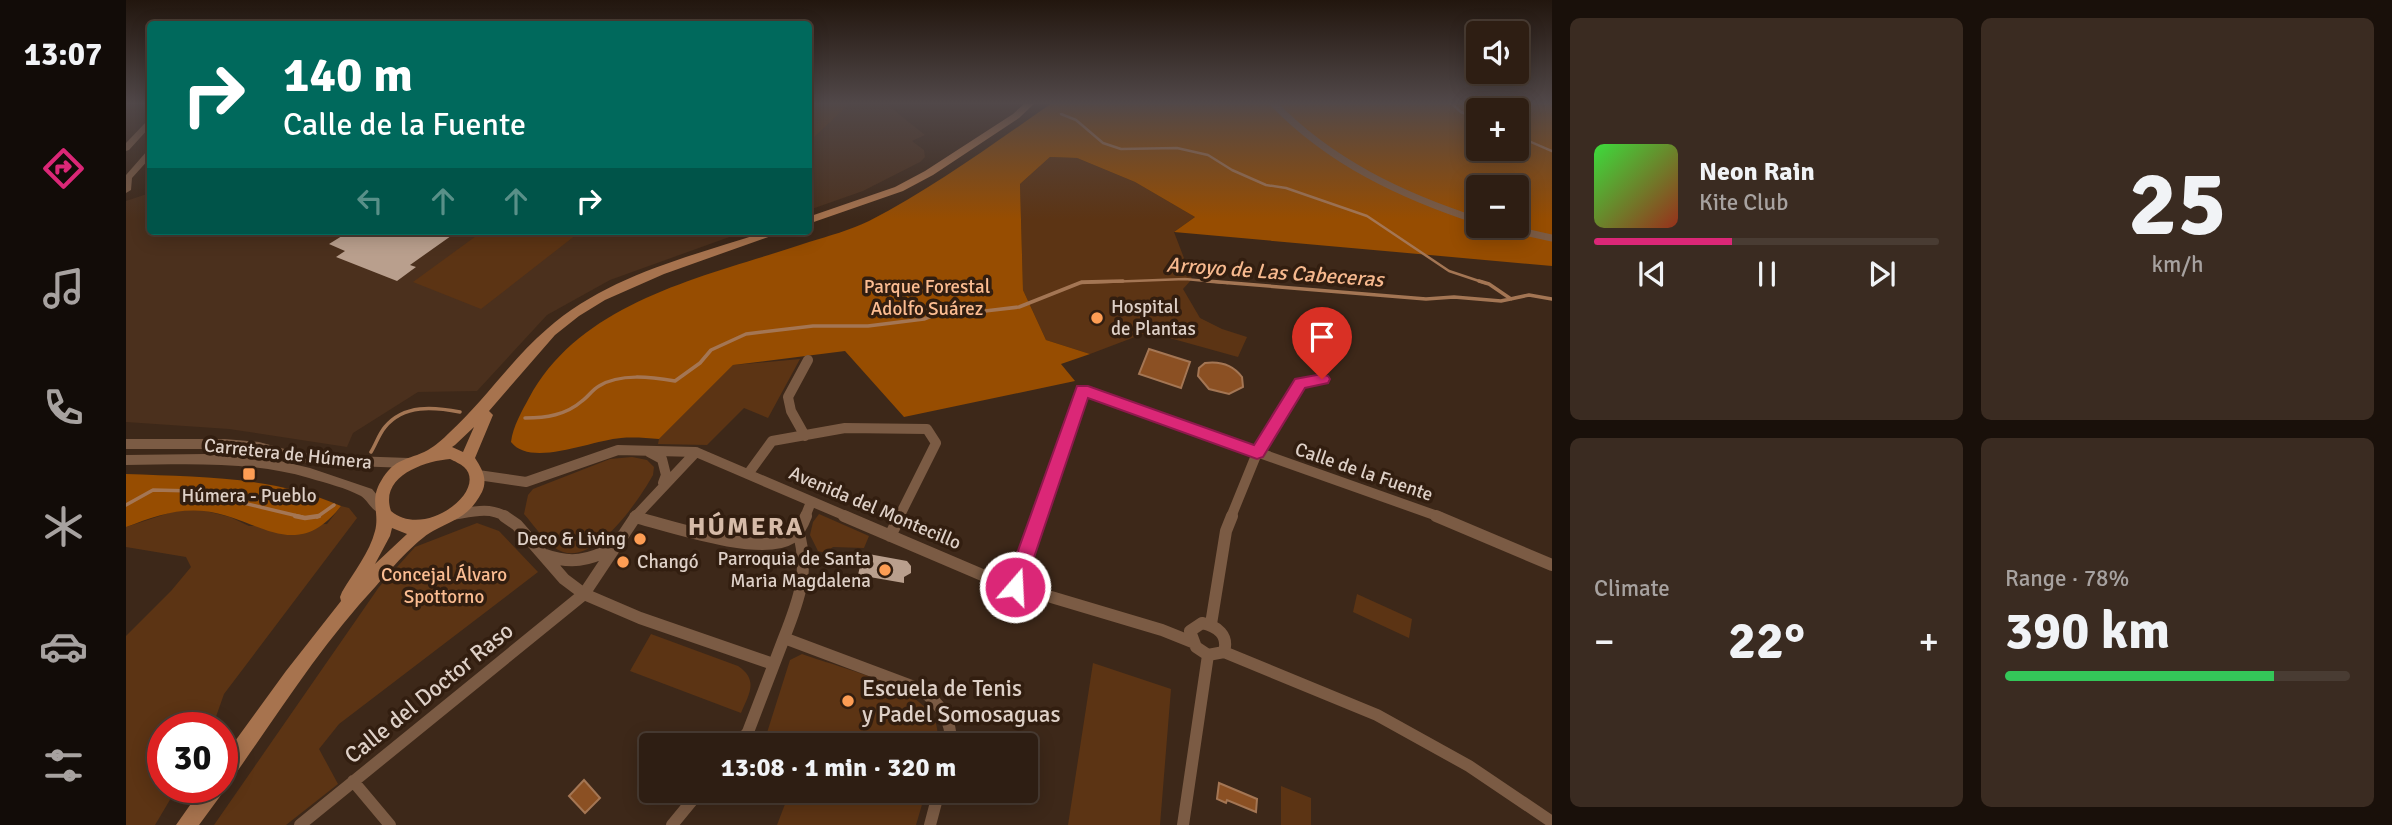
<!DOCTYPE html>
<meta charset="utf-8">
<style>
:root{--surface:#2e1e13;--page:#3a2b21;--text:#f1f3f6;--muted:#a7a2a0;--line:#493c33;--accent:#db2777}
body{margin:0;font-family:Signika,sans-serif;background:var(--page);color:var(--text);height:100vh;display:flex;flex-direction:column;font-size:26px;white-space:nowrap}
*{box-sizing:border-box;margin:0}
p{font-size:23px;color:var(--muted)}
.icon{flex:none;width:38px;height:38px;fill:none;stroke:currentColor;stroke-width:2;stroke-linecap:round;stroke-linejoin:round}
.map{position:relative;flex:1;overflow:hidden}
.sheet{display:flex;flex-direction:column;gap:18px;padding:18px;background:#19100a;width:840px}
.sheet>*{flex:none}
.banner{position:absolute;left:21px;top:21px;width:665px;height:214px;border-radius:7px;box-shadow:0 4px 18px #0003,0 0 0 2px var(--line);background:#00695c;color:#fff;overflow:hidden}
.fabs{position:absolute;left:1340px;top:21px;display:grid;gap:14px}
.fabs a{display:grid;place-items:center;width:63px;height:63px;border-radius:7px;background:var(--surface);box-shadow:0 4px 18px #0003,0 0 0 2px var(--line);font-size:35px}
.speed{position:absolute;left:21px;top:712px;display:flex;gap:14px;font-size:35px;font-weight:700;text-align:center}
.speed>*{display:grid;place-content:center;width:91px;height:91px;border-radius:50%;background:var(--surface);box-shadow:0 4px 18px #0003,0 0 0 2px var(--line);line-height:1}
.speed .limit{border:10px solid #d22;background:#fff;color:#111}
.pin{position:absolute;display:grid;place-items:center;width:60px;height:60px;color:#fff;margin:-72px -30px;border-radius:50% 50% 50% 0;rotate:-45deg;box-shadow:0 0 7px #0007}
.pin .icon{rotate:45deg}
.me{position:absolute;width:77px;margin:-38px;rotate:19deg;stroke-linejoin:round;filter:drop-shadow(0 0 5px #0008)}
.turn{display:flex;align-items:center;gap:24px;height:147px;padding:0 21px;font-size:32px}
.turn .icon{width:91px;height:91px;stroke-width:2.5}
.turn b{display:block;font-size:49px;line-height:60px}
.lanes{display:flex;align-items:center;height:66px;padding:0 21px;background:#0003;justify-content:center;gap:35px;direction:ltr}
.lanes .off{opacity:.35}
.big{font-size:52px;font-weight:700;line-height:1.1}
.sheet .widget{flex:1;display:flex;flex-direction:column;justify-content:center;gap:10px;min-width:0;padding:0 24px;border-radius:10px;background:var(--page)}
.sheet .dial{align-items:center;gap:0}
.dial b{font-size:91px;line-height:1}
.song{display:flex;align-items:center;gap:21px}
.cover{width:84px;height:84px;border-radius:10px;background:linear-gradient(135deg,hsl(120 70% 55%),hsl(10 70% 35%))}
.played{height:7px;border-radius:4px;background:linear-gradient(90deg,var(--accent) 40%,var(--line) 40%)}
.keys{display:flex;justify-content:space-around;direction:ltr}
.heat{display:flex;justify-content:space-between;align-items:center;font-size:38px;direction:ltr}
.charge{height:10px;border-radius:5px;background:linear-gradient(90deg,#34c759 78%,var(--line) 0)}
.sheet .tiles{flex:1;display:grid;gap:18px;grid-template-columns:repeat(2,1fr)}
.trip{position:absolute;left:513px;top:733px;width:399px;height:70px;border-radius:7px;background:var(--surface);box-shadow:0 4px 18px #0003,0 0 0 2px var(--line);font-weight:700;line-height:70px;text-align:center}
main{display:flex;flex:1;min-height:0}
.menu{display:flex;flex-direction:column;width:126px;justify-content:space-around;align-items:center;background:#120c08;color:var(--muted)}
.menu .icon{width:49px;height:49px}
.menu .on{color:var(--accent)}
.menu b{font-size:32px;color:var(--text)}
.map>svg:first-child{display:block}
.built{fill:#4b301d}
.green{fill:#5c3414}
.forest{fill:#974d01;fill-rule:evenodd}
.water{fill:#8b5023;stroke:#a47654;stroke-width:2}
.lines{fill:none;stroke-linecap:round;stroke-linejoin:round}
.stream-far2{stroke:#a47654;stroke-width:2.5}
.stream-far1{stroke:#a47654;stroke-width:3.5}
.stream{stroke:#a47654;stroke-width:4.5}
.building{fill:#b99f8d}
.minor-far2{stroke:#7b5b44;stroke-width:7}
.minor-far1{stroke:#7b5b44;stroke-width:10}
.minor{stroke:#7b5b44;stroke-width:12}
.tertiary{fill:#7b5b44;fill-rule:evenodd}
.secondary{fill:#a7734e;fill-rule:evenodd}
.route{fill:#db2777;stroke:#8e194d;stroke-width:2}
.poi-dot{fill:#fd9d54;stroke:#321e10;stroke-width:2.5}
.labels{text-anchor:middle;dominant-baseline:central;stroke-width:7;stroke-linejoin:round;paint-order:stroke}
.park-label{font-size:19px;fill:#fcbd92;stroke:#321e10}
.poi-label{font-size:19px;fill:#ded0c7;stroke:#321e10;text-anchor:start}
.street-label{font-size:19px;fill:#ded0c7;stroke:#321e10}
.water-label{font-size:21px;font-style:italic;fill:#f7b98e;stroke:#321e10}
.near-poi-label{font-size:23px;fill:#ded0c7;stroke:#321e10;text-anchor:start}
.near-street-label{font-size:23px;fill:#ded0c7;stroke:#321e10}
.district-label{font-size:26px;font-weight:bold;letter-spacing:2px;fill:#d6bba8;stroke:#321e10}
</style>
<main>
<nav class="menu">
<b>13:07</b>
<svg class="icon on" aria-label="directions" viewBox="0 0 24 24"><path d="M12 3l9 9-9 9-9-9zM9 14v-3h6M13 9l2 2-2 2"/></svg>
<svg class="icon" aria-label="music" viewBox="0 0 24 24"><path d="M9 18V5l10-2v13"/><circle cx="6" cy="18" r="3"/><circle cx="16" cy="16" r="3"/></svg>
<svg class="icon" aria-label="phone" viewBox="0 0 24 24"><path d="M5 4h4l2 5-3 2q2 4 5 5l2-3 5 2v4C11 20 4 13 5 4z"/></svg>
<svg class="icon" aria-label="climate" viewBox="0 0 24 24"><path d="M12 3v18M4 7l16 10M4 17L20 7"/></svg>
<svg class="icon" aria-label="car" viewBox="0 0 24 24"><path d="M5 17H2v-5l4-1 3-4h7l3 4 3 1v5h-3M9 17h6M6 11h13"/><circle cx="7" cy="17" r="2"/><circle cx="17" cy="17" r="2"/></svg>
<svg class="icon" aria-label="filters" viewBox="0 0 24 24"><path d="M4 7h16M4 17h16"/><circle cx="9" cy="7" r="2"/><circle cx="15" cy="17" r="2"/></svg>
</nav>
<div class="map">
<svg width="1426" height="825" viewBox="0 0 1426 825">
<rect width="100%" height="100%" fill="#3d2819"/>
<path class="built" d="M682,103H759L799,135L786,141L798,150L799,157L794,162L737,191L683,210Z
M24,193V231H620L484,280L421,315L351,391L292,392L227,433L221,447L103,429L0,422V201Z"/>
<path class="green" d="M683,103H724L683,142Z
M924,157L951,158L1009,182L1069,217L1048,232L1066,279L1057,289L1074,318L1096,329L1121,337L1112,357L1022,332L964,354L920,340L897,290L894,184Z
M357,231H422L432,234L436,231H455L355,309L287,282Z
M674,359L642,418L618,408L581,445L532,444L533,439L607,365Z
M506,457L521,460L528,467L527,475C513,500 471,563 437,552C422,547 408,525 398,514L402,495L407,489L484,459Z
M215,506L223,508L231,518L98,694L86,728H37V788H51L29,825H0V636L45,591L65,567L60,557L0,547V527L55,509L80,511L104,517L123,526L201,524Z
M693,514L743,536L738,548L707,547L699,553L692,551L684,535L687,522Z
M351,523L373,531L412,572L213,724L193,749L212,784L160,825H88L253,587L289,547Z
M1231,594L1286,619L1283,638L1227,612Z
M525,634L612,666C633,680 623,694 615,713L504,671Z
M676,654C711,667 791,685 808,719C812,727 812,736 812,745L655,746L639,739L664,660Z
M967,663L1045,689L1034,825H942Z
M1155,786L1185,798V825H1155Z
M664,791H800L790,825H651Z"/>
<path class="forest" d="M926,103H1426V266L1048,232L1069,217L1009,182L951,158L924,157L894,184L897,290L920,340L964,354L935,364L949,381L778,417L719,351L607,365L533,439C521,438 507,437 495,438C466,440 405,468 385,442C387,426 396,411 403,398C457,298 584,276 683,242C703,236 724,230 743,221C807,188 867,144 926,103ZM1353,110H1391V149H1353ZM1353,187H1391V226H1353Z
M0,474C73,477 148,476 215,506C169,565 132,517 78,511C51,508 26,517 0,527Z"/>
<path class="water" d="M1023,349L1064,362L1055,388L1013,374Z
M1079,363C1094,361 1107,365 1116,377L1117,387L1103,394L1083,389L1072,376L1073,368Z
M458,780L474,798L459,813L443,796Z
M1093,783L1131,799L1130,812L1101,800L1100,803L1091,799Z"/>
<g class="lines">
<path class="stream-far2" d="M1325,103L1335,112L1353,119
M935,114L950,120L977,143L995,149L1051,148L1082,155L1106,170L1140,185L1160,188L1241,216L1323,271L1359,283
M1391,136L1426,151
M955,283L1059,279L1102,283"/>
<path class="stream-far1" d="M1081,281L1300,299L1328,297L1375,301L1403,295L1426,299
M1353,281L1363,284L1385,299
M399,418C420,418 440,415 456,401C462,397 466,390 473,386C494,373 525,377 549,381L574,363L585,350L620,334L687,326H742L798,319L826,308L859,311L893,307L956,282L997,281
M245,452C250,444 253,434 259,427C278,404 308,407 334,412
M0,505L27,490L67,491L176,517
M191,517L208,505"/>
<path class="stream" d="M169,516L179,518L193,516"/>
</g>
<path class="building" d="M224,231H332L284,265L290,267L271,281L210,257L219,251L203,244Z
M737,553L781,561L785,566V573L778,577V583L732,575Z"/>
<g class="lines">
<path class="minor-far2" d="M1147,103C1204,162 1276,196 1353,221
M1371,226L1426,238"/>
<path class="minor-far1" d="M679,436L665,411L662,397L682,360
M523,452L536,459L540,475L537,483
M622,474L646,441L719,428L801,429L810,443L773,517
M352,475L400,482L492,450L570,452L722,517
M327,515C345,512 364,506 380,517
M509,517L570,452
M679,517L685,502
M913,517L956,390L1314,517
M1105,517L1131,453L1174,383L1196,379"/>
<path class="minor" d="M378,516L391,525L438,579L458,594L514,618L647,664
M718,516L868,580L1036,630L1066,642
M1310,516L1426,565
M509,517C543,526 636,557 665,538C673,533 677,524 680,516
M672,531C684,571 673,600 658,638L794,689C815,704 826,720 825,746
M764,536L774,516
M419,555C444,564 463,561 486,548
M889,587L913,516
M1076,623C1091,626 1103,635 1098,652L1082,655L1070,647L1064,631Z
M1085,624L1100,531L1106,516
M1098,652L1251,715L1343,766L1426,822
M611,746L622,732L658,638
M227,781L264,825
M174,825L458,594L510,516
M546,825L574,791
M804,825L813,791
M1057,825L1082,655"/>
<path class="tertiary" d="M21,121H24V127L3,150L0,151V143Z
M21,151H24V158L6,178L5,190L0,193V175Z
M0,439H99L133,442L166,451L197,455L283,458L288,459L289,463L288,467L283,468L197,465L166,461L133,452L99,449H0Z
M79,454L150,460L184,468L246,489L262,508L260,512C247,516 244,502 235,496C220,488 200,483 183,478C125,461 61,464 0,465V455Z"/>
<path class="secondary" d="M899,103L908,104L893,118L807,175L777,191L682,224V217L769,187L799,171L887,114Z
M642,231H659L538,274L479,300L453,316L429,335L363,411L367,415L349,458C356,469 362,479 356,492C343,517 329,519 307,531C290,540 263,571 250,586C194,646 150,717 103,783L97,786L95,795L73,825H50L76,788H96V759L160,671L215,601L214,597L216,592C227,573 244,552 249,531C254,512 243,501 255,481C269,457 281,461 302,450C309,446 317,439 323,433C358,401 385,360 421,329C482,275 566,256 642,231ZM348,427L337,452L326,447L329,445ZM324,459C328,461 335,464 338,467C363,490 299,540 265,511C253,476 299,461 324,459ZM266,528L281,534L249,564L264,536Z"/>
</g>
<linearGradient id="sky" x2="0" y2="1"><stop stop-color="#22160e"/><stop offset="0.47" stop-color="#514849"/><stop offset="1" stop-color="#514849" stop-opacity="0"/></linearGradient>
<rect width="1426" height="219" fill="url(#sky)"/>
<path class="route" d="M1196,374L1202,376L1204,379L1202,383L1179,388L1137,457L1131,459L962,398L898,587L895,593L889,595L882,593L879,587L951,386H962L1128,445L1169,379Z"/>
<g class="poi-dot">
<circle cx="971" cy="318" r="7"/>
<rect x="116" y="467" width="14" height="14" rx="3.5"/>
<circle cx="514" cy="539" r="7"/>
<circle cx="497" cy="562" r="7"/>
<circle cx="759" cy="570" r="7"/>
<circle cx="722" cy="701" r="7"/>
</g>
<g class="labels">
<g class="park-label">
<text x="801" y="287">Parque Forestal<tspan x="801" dy="22">Adolfo Suárez</tspan></text>
<text x="318" y="575">Concejal Álvaro<tspan x="318" dy="22">Spottorno</tspan></text>
</g>
<g class="poi-label">
<text x="985" y="307">Hospital<tspan x="985" dy="22">de Plantas</tspan></text>
<text x="123" y="496" text-anchor="middle">Húmera - Pueblo</text>
<text x="500" y="539" text-anchor="end">Deco &amp; Living</text>
<text x="745" y="559" text-anchor="end">Parroquia de Santa<tspan x="745" dy="22">Maria Magdalena</tspan></text>
<text x="511" y="562">Changó</text>
</g>
<g class="street-label">
<text transform="translate(162 454) rotate(6)">Carretera de Húmera</text>
<text transform="translate(1238 472) rotate(19)">Calle de la Fuente</text>
<text transform="translate(749 508) rotate(23)">Avenida del Montecillo</text>
</g>
<g class="water-label">
<text transform="translate(1149 272) rotate(4)">Arroyo de Las Cabeceras</text>
</g>
<g class="near-poi-label">
<text x="736" y="688">Escuela de Tenis<tspan x="736" dy="26">y Padel Somosaguas</tspan></text>
</g>
<g class="near-street-label">
<text transform="translate(303 693) rotate(-39)">Calle del Doctor Raso</text>
</g>
<g class="district-label">
<text x="620" y="527">HÚMERA</text>
</g>
</g>
</svg>
<div class="fabs">
<a><svg class="icon" aria-label="sound" viewBox="0 0 24 24"><path d="M4 9h4l5-4v14l-5-4H4zM17 9q2 3 0 6"/></svg></a>
<a>+</a>
<a>−</a>
</div>
<div class="speed"><div class="limit">30</div></div>
<div class="pin" style="left:1196px;top:379px;background:#d93025"><svg class="icon" aria-label="arrive" viewBox="0 0 24 24"><path d="M6 21V4h12l-3 4 3 4H6"/></svg></div>
<svg class="me" style="left:889px;top:587px" viewBox="-20 -20 40 40"><circle r="17" fill="#db2777" stroke="#fff" stroke-width="3"/><path d="M0-11L8 9 0 5-8 9z" fill="#fff"/></svg>
<div class="trip">13:08 · 1 min · 320 m</div>
<div class="banner">
<div class="turn"><svg class="icon" aria-label="right" viewBox="0 0 24 24"><path d="M7 20v-9h11M14 6l5 5-5 5"/></svg><div><b>140 m</b>Calle de la Fuente</div></div>
<div class="lanes"><svg class="icon off" aria-label="left" viewBox="0 0 24 24"><path d="M17 20v-9H6M10 6l-5 5 5 5"/></svg><svg class="icon off" aria-label="ahead" viewBox="0 0 24 24"><path d="M12 20V5M6 11l6-6 6 6"/></svg><svg class="icon off" aria-label="ahead" viewBox="0 0 24 24"><path d="M12 20V5M6 11l6-6 6 6"/></svg><svg class="icon" aria-label="right" viewBox="0 0 24 24"><path d="M7 20v-9h11M14 6l5 5-5 5"/></svg></div>
</div>
</div>
<section class="sheet">
<div class="tiles">
<div class="widget">
<div class="song"><i class="cover"></i><div><b>Neon Rain</b><p>Kite Club</p></div></div>
<div class="played"></div>
<div class="keys"><svg class="icon" aria-label="previous" viewBox="0 0 24 24"><path d="M18 5L8 12l10 7zM5 5v14"/></svg><svg class="icon" aria-label="pause" viewBox="0 0 24 24"><path d="M8 5v14M16 5v14"/></svg><svg class="icon" aria-label="next" viewBox="0 0 24 24"><path d="M6 5l10 7-10 7zM19 5v14"/></svg></div>
</div>
<div class="widget dial"><b>25</b><p>km/h</p></div>
<div class="widget"><p>Climate</p>
<div class="heat"><a>−</a><b class="big">22°</b><a>+</a></div>
</div>
<div class="widget"><p>Range · 78%</p><b class="big">390 km</b><div class="charge"></div></div>
</div>
</section>
</main>
